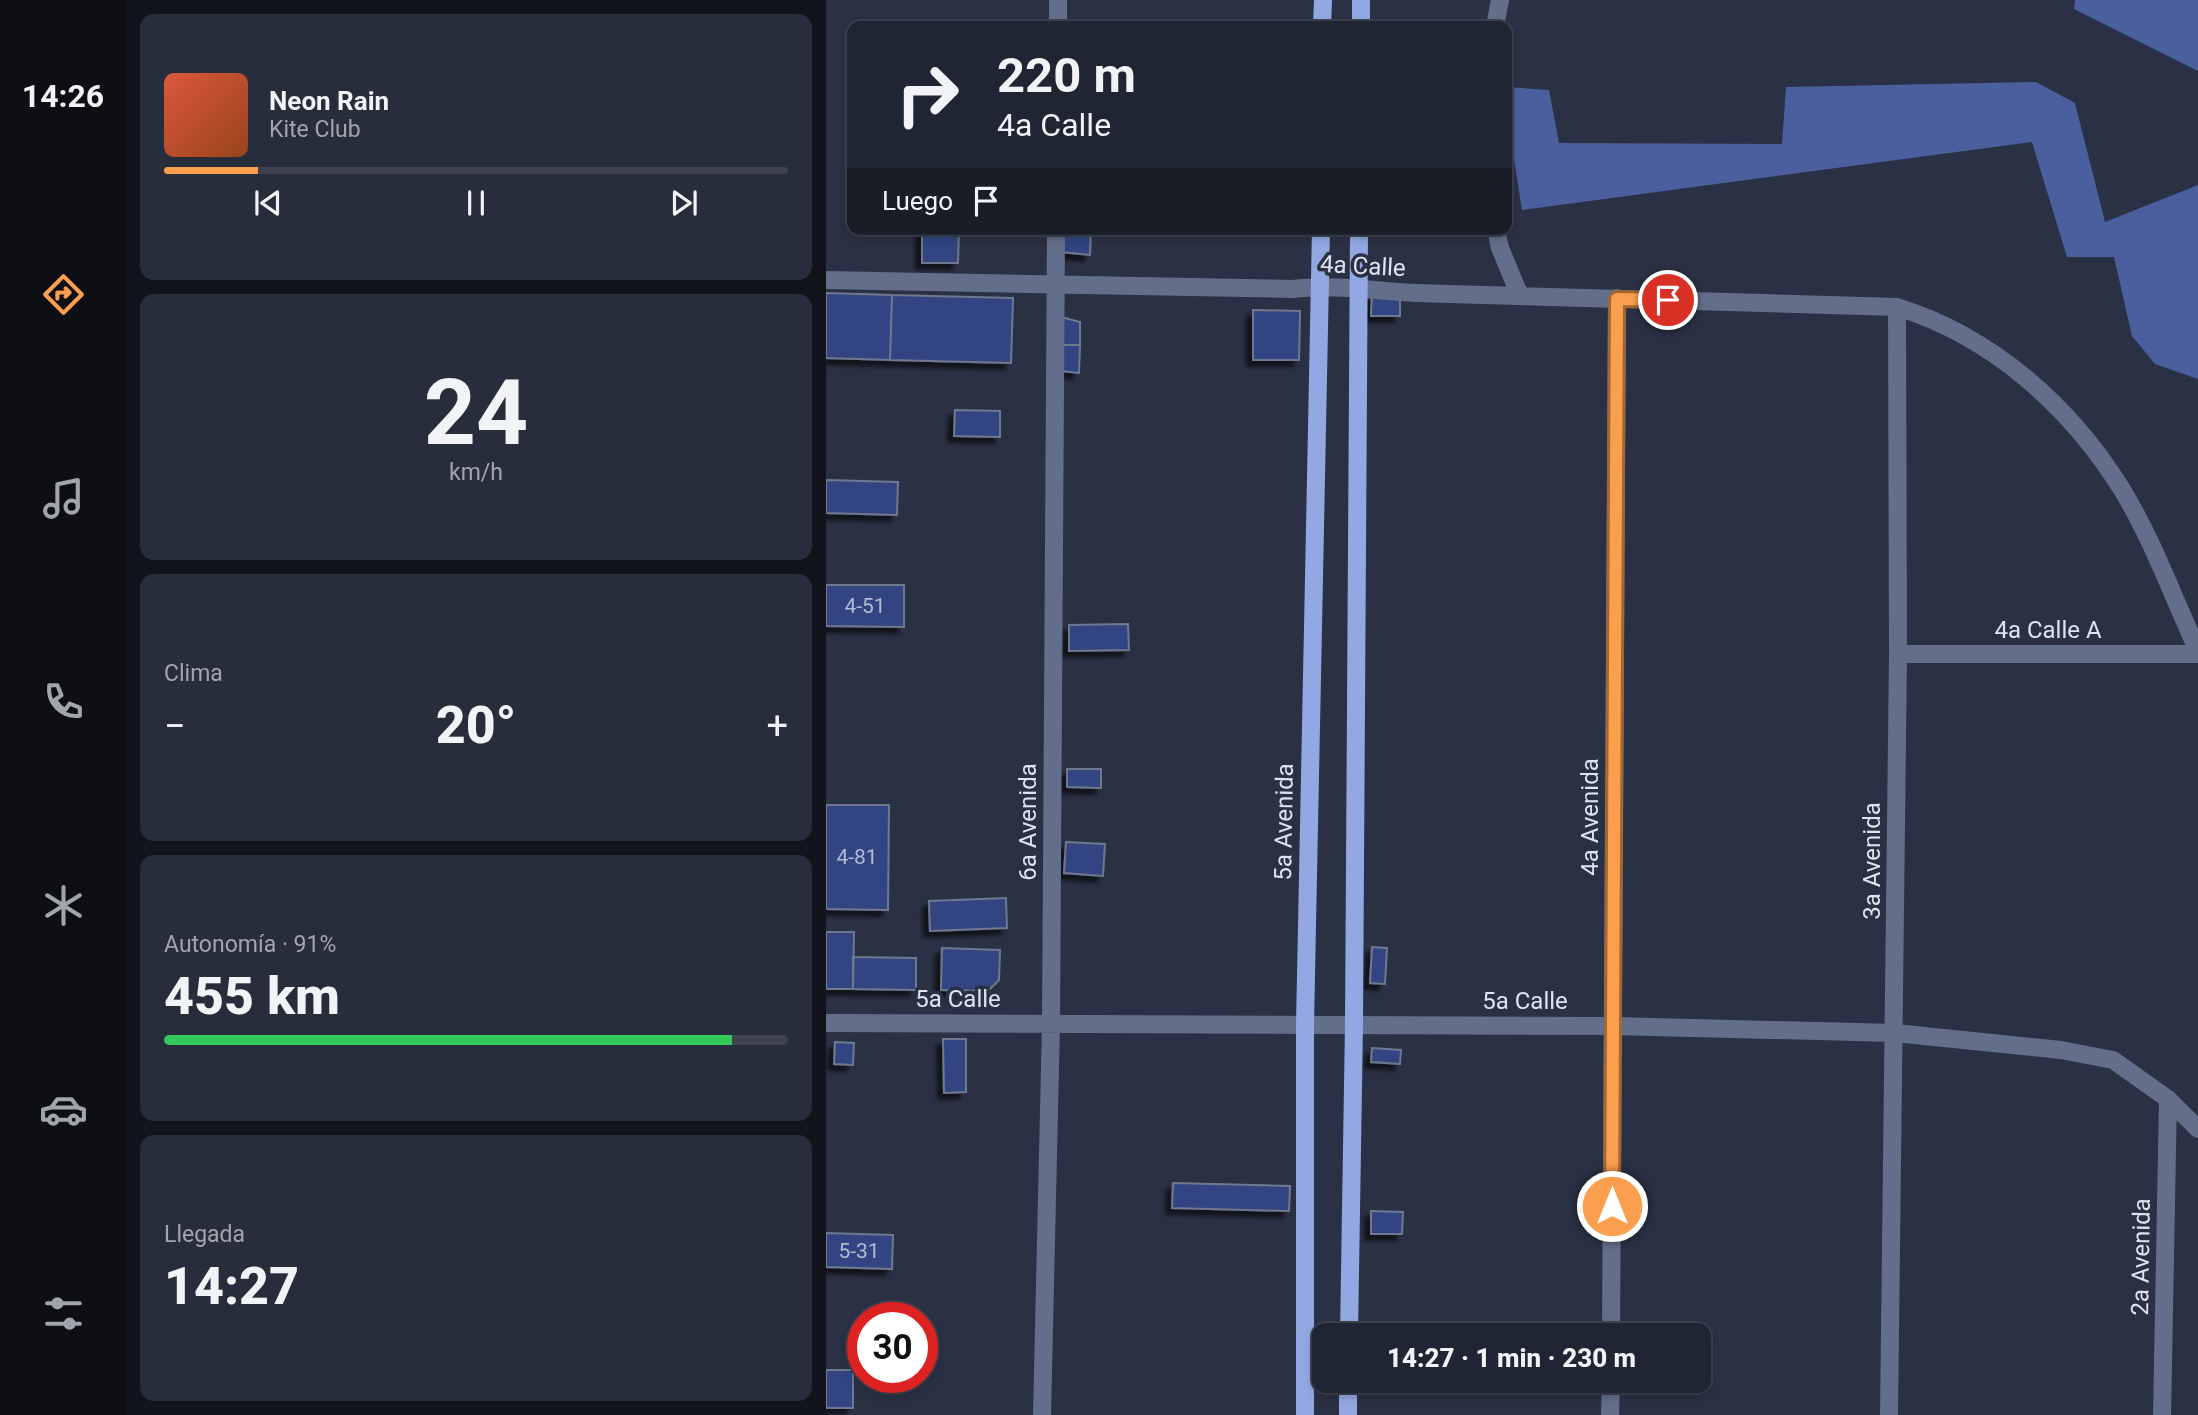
<!DOCTYPE html>
<html lang="es">
<meta charset="utf-8">
<style>
:root{--surface:#202533;--page:#282d3b;--text:#f1f3f6;--muted:#a2a5ac;--line:#3d424e;--accent:#fa9f4e}
body{margin:0;font-family:Roboto,sans-serif;background:var(--page);color:var(--text);height:100vh;display:flex;flex-direction:column;font-size:26px;white-space:nowrap}
*{box-sizing:border-box;margin:0}
p{font-size:23px;color:var(--muted)}
.icon{flex:none;width:38px;height:38px;fill:none;stroke:currentColor;stroke-width:2;stroke-linecap:round;stroke-linejoin:round}
.map{position:relative;flex:1;overflow:hidden}
.details{display:flex;flex-direction:column;gap:14px;padding:14px;background:#12141c;width:700px}
.details>*{flex:none}
.banner{position:absolute;left:21px;top:21px;width:665px;height:214px;border-radius:14px;box-shadow:0 4px 10px #0003,0 0 0 2px var(--line);background:#202533;color:var(--text);overflow:hidden}
.speed{position:absolute;left:21px;top:1302px;display:flex;gap:14px;font-size:35px;font-weight:700;text-align:center}
.speed>*{display:grid;place-content:center;width:91px;height:91px;border-radius:50%;background:var(--surface);box-shadow:0 4px 10px #0003,0 0 0 2px var(--line);line-height:1}
.speed .limit{border:10px solid #d22;background:#fff;color:#111}
.pin{position:absolute;display:grid;place-items:center;width:60px;height:60px;color:#fff;margin:-30px;border:4px solid #fff;border-radius:50%;box-shadow:0 2px 7px #0007}
.me{position:absolute;width:77px;margin:-38px;rotate:0deg;stroke-linejoin:round;filter:drop-shadow(0 0 5px #0008)}
.turn{display:flex;align-items:center;gap:24px;height:147px;padding:0 35px;font-size:32px}
.turn .icon{width:91px;height:91px;stroke-width:2.5}
.turn b{display:block;font-size:49px;line-height:60px}
.then{display:flex;align-items:center;height:66px;padding:0 35px;background:#0003;gap:14px;font-size:26px}
.big{font-size:52px;font-weight:800;line-height:1.1}
.details .widget{flex:1;display:flex;flex-direction:column;justify-content:center;gap:10px;min-width:0;padding:0 24px;border-radius:14px;background:var(--page)}
.details .dial{align-items:center;gap:0}
.dial b{font-size:91px;line-height:1}
.song{display:flex;align-items:center;gap:21px}
.cover{width:84px;height:84px;border-radius:10px;background:linear-gradient(135deg,hsl(10 70% 55%),hsl(20 70% 35%))}
.played{height:7px;border-radius:4px;background:linear-gradient(90deg,var(--accent) 15%,var(--line) 15%)}
.keys{display:flex;justify-content:space-around;direction:ltr}
.heat{display:flex;justify-content:space-between;align-items:center;font-size:38px;direction:ltr}
.charge{height:10px;border-radius:5px;background:linear-gradient(90deg,#34c759 91%,var(--line) 0)}
.trip{position:absolute;left:486px;top:1323px;width:399px;height:70px;border-radius:14px;background:var(--surface);box-shadow:0 4px 10px #0003,0 0 0 2px var(--line);font-weight:800;line-height:70px;text-align:center}
main{display:flex;flex:1;min-height:0}
.menu{display:flex;flex-direction:column;width:126px;justify-content:space-around;align-items:center;background:#0d0f14;color:var(--muted)}
.menu .icon{width:49px;height:49px}
.menu .on{color:var(--accent)}
.menu b{font-size:32px;color:var(--text)}
.map>svg:first-child{display:block}
.forest{fill:#4b5f9f}
.building{fill:#334482;stroke:#70788e;stroke-width:2;filter:url(#shadow)}
.lines{fill:none;stroke-linecap:round;stroke-linejoin:round}
.minor{stroke:#636e8b;stroke-width:18}
.major{stroke:#93a8e3;stroke-width:18}
.route-casing{stroke:#a26733;stroke-width:18}
.route{stroke:#fa9f4e;stroke-width:12}
.labels{text-anchor:middle;dominant-baseline:central;stroke-width:7;stroke-linejoin:round;paint-order:stroke}
.number-label{font-size:21px;fill:#b3bbd4}
.street-label{font-size:24px;fill:#dee3ef;stroke:#2b3144}
</style>
<main>
<nav class="menu">
<b>14:26</b>
<svg class="icon on" aria-label="directions" viewBox="0 0 24 24"><path d="M12 3l9 9-9 9-9-9zM9 14v-3h6M13 9l2 2-2 2"/></svg>
<svg class="icon" aria-label="music" viewBox="0 0 24 24"><path d="M9 18V5l10-2v13"/><circle cx="6" cy="18" r="3"/><circle cx="16" cy="16" r="3"/></svg>
<svg class="icon" aria-label="phone" viewBox="0 0 24 24"><path d="M5 4h4l2 5-3 2q2 4 5 5l2-3 5 2v4C11 20 4 13 5 4z"/></svg>
<svg class="icon" aria-label="climate" viewBox="0 0 24 24"><path d="M12 3v18M4 7l16 10M4 17L20 7"/></svg>
<svg class="icon" aria-label="car" viewBox="0 0 24 24"><path d="M5 17H2v-5l4-1 3-4h7l3 4 3 1v5h-3M9 17h6M6 11h13"/><circle cx="7" cy="17" r="2"/><circle cx="17" cy="17" r="2"/></svg>
<svg class="icon" aria-label="filters" viewBox="0 0 24 24"><path d="M4 7h16M4 17h16"/><circle cx="9" cy="7" r="2"/><circle cx="15" cy="17" r="2"/></svg>
</nav>
<section class="details">
<div class="widget">
<div class="song"><i class="cover"></i><div><b>Neon Rain</b><p>Kite Club</p></div></div>
<div class="played"></div>
<div class="keys"><svg class="icon" aria-label="previous" viewBox="0 0 24 24"><path d="M18 5L8 12l10 7zM5 5v14"/></svg><svg class="icon" aria-label="pause" viewBox="0 0 24 24"><path d="M8 5v14M16 5v14"/></svg><svg class="icon" aria-label="next" viewBox="0 0 24 24"><path d="M6 5l10 7-10 7zM19 5v14"/></svg></div>
</div>
<div class="widget dial"><b>24</b><p>km/h</p></div>
<div class="widget"><p>Clima</p>
<div class="heat"><a>−</a><b class="big">20°</b><a>+</a></div>
</div>
<div class="widget"><p>Autonomía · 91%</p><b class="big">455 km</b><div class="charge"></div></div>
<div class="widget"><p>Llegada</p><b class="big">14:27</b></div>
</section>
<div class="map">
<svg width="1372" height="1415" viewBox="0 0 1372 1415">
<defs>
<filter id="shadow"><feDropShadow dx="-6" dy="6" stdDeviation="2" flood-color="#0009"/></filter>
</defs>
<rect width="100%" height="100%" fill="#2b3144"/>
<path class="forest" d="M1249,0H1372V71L1248,9Z
M1210,82L1249,103L1279,222L1372,185V379L1329,364L1306,336L1288,257H1241L1206,142L696,210L681,116V87L723,90L733,143L956,144L960,87Z"/>
<path class="building" d="M96,229H133L132,263H96Z
M235,229H265L264,255L235,252Z
M0,293L66,295L64,360L0,358Z
M546,294L574,296V316H545Z
M66,295L187,298L185,363L64,360Z
M427,310L474,311L473,360H427Z
M235,317L254,322V345H235Z
M235,345H254L253,373L235,371Z
M129,410L174,411V437L128,436Z
M0,480L72,482L71,515L0,513Z
M0,585H78V627L0,626Z
M302,624L303,650L243,651V625Z
M241,769H275V788L241,787Z
M0,805H63L62,910L0,909Z
M240,842L279,844L277,876L238,873Z
M180,898L181,928L104,931L103,901Z
M0,932H28L27,989H0Z
M546,947L561,948L559,984L544,983Z
M116,948L174,950L173,980L162,991L115,990Z
M27,957L90,958V990L27,989Z
M117,1039H140V1092L118,1093Z
M9,1042L28,1043L27,1065L8,1064Z
M546,1048L575,1050L574,1064L545,1062Z
M347,1183L464,1186L463,1211L346,1208Z
M545,1211L577,1212L576,1234H545Z
M0,1233L67,1235L66,1269L0,1267Z
M0,1370H27V1408H0Z"/>
<g class="lines">
<path class="minor" d="M232,26V0
M669,26L674,0
M670,229L674,248L694,296
M0,280L467,289C507,284 549,291 590,293L1071,307C1165,336 1243,405 1295,488C1326,538 1347,597 1372,651
M1072,654H1372
M0,1023L787,1026L1069,1033L1235,1050L1287,1060L1342,1099L1372,1129
M785,1335L791,298
M216,1415L225,1024L230,229
M784,1415L785,1381
M1063,1415L1072,654L1071,307
M1336,1415L1342,1099"/>
<path class="major" d="M496,26L497,0
M535,26V0
M523,1335L528,1024L533,229
M479,1415V1025L495,229
M522,1415V1381"/>
</g>
<g class="lines">
<defs>
<path id="route" d="M786,1206L791,299L842,300"/>
</defs>
<use href="#route" class="route-casing"/>
<use href="#route" class="route"/>
</g>
<g class="labels">
<g class="number-label">
<text x="39" y="606">4-51</text>
<text x="31" y="857">4-81</text>
<text x="33" y="1251">5-31</text>
</g>
<g class="street-label">
<text transform="translate(537 266) rotate(3)">4a Calle</text>
<text x="1222" y="630">4a Calle A</text>
<text transform="translate(764 817) rotate(-90)">4a Avenida</text>
<text transform="translate(202 822) rotate(-90)">6a Avenida</text>
<text transform="translate(458 822) rotate(-89)">5a Avenida</text>
<text transform="translate(1046 861) rotate(-90)">3a Avenida</text>
<text x="132" y="999">5a Calle</text>
<text x="699" y="1001">5a Calle</text>
<text transform="translate(1315 1257) rotate(-89)">2a Avenida</text>
</g>
</g>
</svg>
<div class="speed"><div class="limit">30</div></div>
<div class="pin" style="left:842px;top:300px;background:#d93025"><svg class="icon" aria-label="arrive" viewBox="0 0 24 24"><path d="M6 21V4h12l-3 4 3 4H6"/></svg></div>
<svg class="me" style="left:786px;top:1206px" viewBox="-20 -20 40 40"><circle r="17" fill="#fa9f4e" stroke="#fff" stroke-width="3"/><path d="M0-11L8 9 0 5-8 9z" fill="#fff"/></svg>
<div class="trip">14:27 · 1 min · 230 m</div>
<div class="banner">
<div class="turn"><svg class="icon" aria-label="right" viewBox="0 0 24 24"><path d="M7 20v-9h11M14 6l5 5-5 5"/></svg><div><b>220 m</b>4a Calle</div></div>
<div class="then">Luego<svg class="icon" aria-label="arrive" viewBox="0 0 24 24"><path d="M6 21V4h12l-3 4 3 4H6"/></svg></div>
</div>
</div>
</main>
